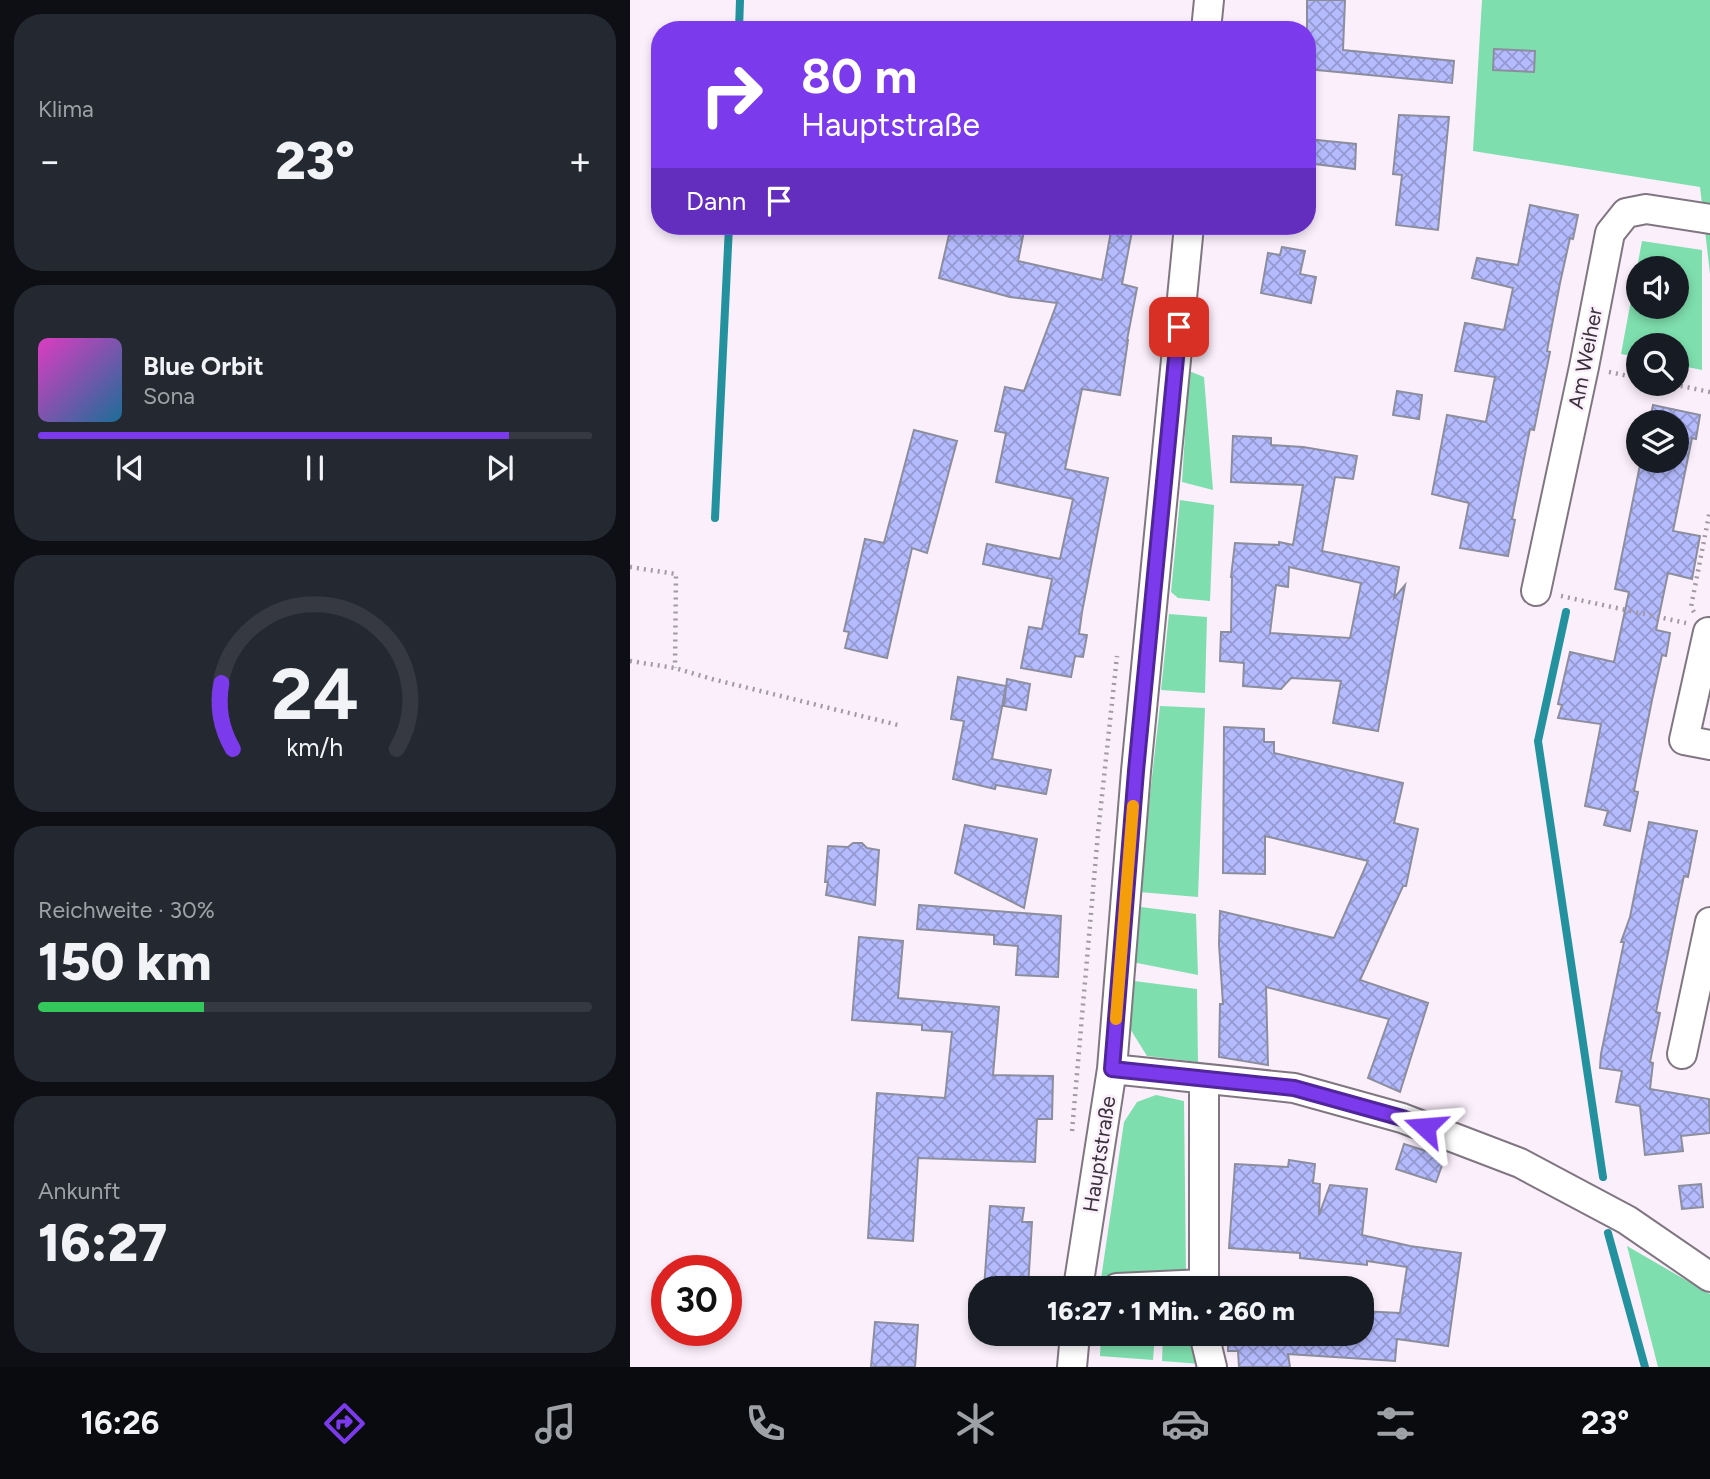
<!DOCTYPE html>
<html lang="de">
<meta charset="utf-8">
<style>
:root{--surface:#171b24;--page:#242831;--text:#f1f3f6;--muted:#9ea1a6;--line:#363941;--accent:#7c3aed}
body{margin:0;font-family:Figtree,sans-serif;background:var(--page);color:var(--text);height:100vh;display:flex;flex-direction:column;font-size:26px;white-space:nowrap}
*{box-sizing:border-box;margin:0}
p{font-size:23px;color:var(--muted)}
.icon{flex:none;width:38px;height:38px;fill:none;stroke:currentColor;stroke-width:2;stroke-linecap:round;stroke-linejoin:round}
.map{position:relative;flex:1;overflow:hidden}
.panel{display:flex;flex-direction:column;gap:14px;padding:14px;background:#0d0f14;width:630px}
.panel>*{flex:none}
.guide{position:absolute;left:21px;top:21px;width:665px;height:214px;border-radius:28px;box-shadow:0 4px 10px #0003;background:#7c3aed;color:#fff;overflow:hidden}
.fabs{position:absolute;left:996px;top:256px;display:grid;gap:14px}
.fabs a{display:grid;place-items:center;width:63px;height:63px;border-radius:50%;background:var(--surface);box-shadow:0 4px 10px #0003;font-size:35px}
.speed{position:absolute;left:21px;top:1255px;display:flex;gap:14px;font-size:35px;font-weight:700;text-align:center}
.speed>*{display:grid;place-content:center;width:91px;height:91px;border-radius:50%;background:var(--surface);box-shadow:0 4px 10px #0003;line-height:1}
.speed .limit{border:10px solid #d22;background:#fff;color:#111}
.pin{position:absolute;display:grid;place-items:center;width:60px;height:60px;color:#fff;margin:-30px;border-radius:14px;box-shadow:0 4px 10px #0006}
.me{position:absolute;width:77px;margin:-38px;rotate:289deg;stroke-linejoin:round;filter:drop-shadow(0 0 5px #0008)}
.turn{display:flex;align-items:center;gap:24px;height:147px;padding:0 35px;font-size:32px}
.turn .icon{width:91px;height:91px;stroke-width:2.5}
.turn b{display:block;font-size:49px;line-height:60px}
.then{display:flex;align-items:center;height:66px;padding:0 35px;background:#0003;gap:14px;font-size:26px}
.big{font-size:52px;font-weight:800;line-height:1.1}
.panel .card{flex:1;display:flex;flex-direction:column;justify-content:center;gap:10px;min-width:0;padding:0 24px;border-radius:28px;background:var(--page)}
.panel .dial{align-items:center;gap:0}
.dial svg{height:182px;overflow:visible;fill:none;stroke:var(--line);stroke-width:7;stroke-linecap:round;text-anchor:middle}
.dial text{fill:var(--text);stroke:none}
.song{display:flex;align-items:center;gap:21px}
.cover{width:84px;height:84px;border-radius:10px;background:linear-gradient(135deg,hsl(310 70% 55%),hsl(200 70% 35%))}
.played{height:7px;border-radius:4px;background:linear-gradient(90deg,var(--accent) 85%,var(--line) 85%)}
.keys{display:flex;justify-content:space-around;direction:ltr}
.heat{display:flex;justify-content:space-between;align-items:center;font-size:38px;direction:ltr}
.charge{height:10px;border-radius:5px;background:linear-gradient(90deg,#34c759 30%,var(--line) 0)}
.trip{position:absolute;left:338px;top:1276px;width:406px;height:70px;border-radius:28px;background:var(--surface);box-shadow:0 4px 10px #0003;font-weight:800;line-height:70px;text-align:center}
.tabs{display:flex;height:112px;justify-content:space-around;align-items:center;background:#090b0e;color:var(--muted)}
.tabs .icon{width:49px;height:49px}
.tabs .selected{color:var(--accent)}
.tabs b{font-size:32px;color:var(--text)}
main{display:flex;flex:1;min-height:0}
.map>svg:first-child{display:block}
.green{fill:#7edead;fill-rule:evenodd}
.lines{fill:none;stroke-linecap:round;stroke-linejoin:round}
.stream{stroke:#24919e;stroke-width:8}
.building{fill:url(#building-cross-hatch);stroke:#8c8e9d;stroke-width:2;fill-rule:evenodd}
.minor-casing{stroke:#807681;stroke-width:32}
.path{stroke:#a299a2;stroke-width:4.5;stroke-dasharray:2 5;stroke-linecap:butt}
.minor{stroke:#fff;stroke-width:28}
.route-casing{stroke:#51269a;stroke-width:18}
.route{stroke:#7c3aed;stroke-width:12}
.slow{stroke:#f59e0b;stroke-width:12}
.labels{text-anchor:middle;dominant-baseline:central;stroke-width:5;stroke-linejoin:round;paint-order:stroke}
.street-label{font-size:21px;fill:#383338;stroke:#fbeffc}
</style>
<main>
<section class="panel">
<div class="card"><p>Klima</p>
<div class="heat"><a>−</a><b class="big">23°</b><a>+</a></div>
</div>
<div class="card">
<div class="song"><i class="cover"></i><div><b>Blue Orbit</b><p>Sona</p></div></div>
<div class="played"></div>
<div class="keys"><svg class="icon" aria-label="previous" viewBox="0 0 24 24"><path d="M18 5L8 12l10 7zM5 5v14"/></svg><svg class="icon" aria-label="pause" viewBox="0 0 24 24"><path d="M8 5v14M16 5v14"/></svg><svg class="icon" aria-label="next" viewBox="0 0 24 24"><path d="M6 5l10 7-10 7zM19 5v14"/></svg></div>
</div>
<div class="card dial"><svg viewBox="0 0 100 80">
<path d="M14 69A42 42 0 1 1 86 69"/>
<path d="M14 69A42 42 0 0 1 9 40" stroke="#7c3aed"/>
<text x="50" y="56" font-size="32" font-weight="700">24</text>
<text x="50" y="72" font-size="11">km/h</text>
</svg></div>
<div class="card"><p>Reichweite · 30%</p><b class="big">150 km</b><div class="charge"></div></div>
<div class="card"><p>Ankunft</p><b class="big">16:27</b></div>
</section>
<div class="map">
<svg width="1080" height="1367" viewBox="0 0 1080 1367">
<defs>
<pattern id="building-cross-hatch" width="8" height="8" patternUnits="userSpaceOnUse" patternTransform="scale(1.75)"><rect width="8" height="8" fill="#b5bbff"/><path d="M0 0l8 8M0 8l8-8" fill="none" stroke="#9499cf"/></pattern>
</defs>
<rect width="100%" height="100%" fill="#fbeffc"/>
<path class="green" d="M852,0H1080V274L1070,187L843,151Z
M1012,241L1072,250V370L1047,365L1046,345H1008V357L991,354ZM1008,268H1046V306H1008Z
M559,371L574,377L583,490L552,482Z
M550,500L584,505L580,601L548,598L541,592Z
M539,614L577,617L575,693L531,690Z
M530,706L575,708L568,897L509,892Z
M511,907L566,914L568,975L502,962Z
M504,981L567,989L568,1062L517,1056L499,1027Z
M526,1095L554,1101L556,1274L471,1279L494,1122L507,1102Z
M997,1246L1080,1294V1367H1028Z
M471,1334H525L523,1360L470,1356Z
M533,1334H564L571,1364L532,1361Z"/>
<g class="lines">
<path class="stream" d="M109,30L110,0
M85,518L99,226
M936,612L908,741L973,1177
M978,1233L1015,1367"/>
</g>
<path class="building" d="M677,0H715L713,50L824,61L822,83L677,69Z
M864,49L905,51L904,72L863,70Z
M769,115L819,117L808,230L766,225L772,175L763,174Z
M677,139L726,144L725,169L677,163Z
M900,205L948,215L943,239L940,238L930,283L917,351L920,352L904,430L900,429L882,519L885,520L878,556L830,548L839,503L802,494L817,415L856,422L865,377L825,371L835,323L874,330L883,288L842,278L847,258L888,265Z
M321,226H395L388,261L472,280L482,226H503L492,284L507,288L497,340H498L490,395L452,389L435,469L478,478L452,612L449,634L457,635L453,657L445,656L441,677L391,668L399,627L412,629L422,579L353,564L357,544L430,559L443,499L366,482L376,433L365,431L375,387L394,391L427,303L380,297L309,278Z
M652,247L675,251L670,274L686,277L681,303L631,293L638,253L650,255Z
M767,391L792,395L789,419L763,415Z
M1023,405L1070,415L1066,439L1062,438L1043,531L1070,536L1062,579L1038,573L1026,630L1040,633L1036,656L1032,655L1022,700L1004,791L1008,792L1000,831L974,825L978,811L955,806L971,724L928,718L932,705L928,704L940,652L984,662L999,592L985,589L1011,460H1046V422H1019Z
M284,430L327,441L297,553L282,548L257,658L215,648L219,632L214,631L235,539L254,543Z
M603,436L641,438V445L673,447L727,456L723,479L705,477L692,551L769,567L764,598L775,585L748,731L703,723L711,681L661,678L651,689L613,686L614,663L590,661L591,632H601L602,577H601L605,543L649,545V542L663,545L673,485L601,482ZM659,567L731,583L720,638L640,633L646,585L658,587Z
M328,677L376,686L362,759L421,770L416,794L366,785L365,789L323,779L334,721L321,719Z
M377,679L400,684L396,710L374,706Z
M594,727L634,729V742H644V753L773,783L764,823L788,829L776,886H773L730,980L798,1003L770,1092L738,1078L759,1019L636,987L638,1065L589,1057L590,1004H593L589,944L590,911L704,938L738,861L635,836V874L593,873Z
M1019,822L1067,831L1058,877L1054,876L1049,899L1026,1012L1030,1013L1020,1062L1023,1063L1020,1089L1079,1099L1080,1133L1051,1136L1053,1151L1015,1155L1010,1106L986,1102L992,1071L970,1068L971,1054L994,942H991L1000,917Z
M335,825L407,839L394,908L325,873Z
M223,843H232L237,848L249,850L245,905L196,895L198,882H195L198,846L218,847Z
M289,905L431,916L428,977L386,975L388,946L364,944V935L287,929Z
M229,937L273,941L268,998L369,1007L363,1075L423,1076L422,1119H407L405,1162L288,1158L283,1241L238,1238L247,1093L315,1098L322,1032L292,1030V1025L222,1020Z
M774,1144L815,1157L806,1182L766,1169Z
M659,1160L685,1164L683,1183L690,1184L689,1215L700,1185L737,1189L732,1235L780,1246L831,1253L818,1346L767,1339L765,1361L658,1354L660,1367H609L608,1351H598V1334H732V1311L770,1313L777,1267L737,1261V1265L670,1258V1253L599,1248L605,1164L658,1167Z
M1071,1184L1073,1207L1052,1209L1049,1186Z
M360,1206L394,1208L392,1222H402L398,1288H354Z
M245,1322L288,1325L285,1367H241Z"/>
<g class="lines">
<defs>
<path id="minor" d="M576,30L579,0
M906,591L954,367L980,233L996,213L1016,209L1080,219
M1078,632L1054,740L1080,745
M1052,1054L1080,922
M482,1069L664,1088L772,1118L890,1163L997,1220L1080,1277
M448,1288L482,1069L506,771L559,226
M487,1288L574,1284
M574,1288V1080
M574,1334L582,1367
M442,1367L445,1334"/>
</defs>
<use href="#minor" class="minor-casing"/>
<path class="path" d="M979,372L1008,378
M1037,383L1080,392
M0,567L46,574L45,668
M931,596L1056,623
M1064,612L1061,607L1080,510
M0,661L45,668L82,679L272,726
M442,1131L468,833L487,656"/>
<use href="#minor" class="minor"/>
</g>
<g class="lines">
<defs>
<path id="route" d="M549,327L506,771L482,1069L664,1088L772,1118L795,1127"/>
</defs>
<use href="#route" class="route-casing"/>
<use href="#route" class="route"/>
<path class="slow" d="M486,1019L503,806"/>
</g>
<g class="labels">
<g class="street-label">
<text transform="translate(955 358) rotate(-79)">Am Weiher</text>
<text transform="translate(469 1154) rotate(-81)">Hauptstraße</text>
</g>
</g>
</svg>
<div class="fabs">
<a><svg class="icon" aria-label="sound" viewBox="0 0 24 24"><path d="M4 9h4l5-4v14l-5-4H4zM17 9q2 3 0 6"/></svg></a>
<a><svg class="icon" aria-label="search" viewBox="0 0 24 24"><circle cx="10" cy="10" r="6"/><path d="M15 15l6 6"/></svg></a>
<a><svg class="icon" aria-label="layers" viewBox="0 0 24 24"><path d="M12 4l9 5-9 5-9-5zM3 14l9 5 9-5"/></svg></a>
</div>
<div class="speed"><div class="limit">30</div></div>
<div class="pin" style="left:549px;top:327px;background:#d93025"><svg class="icon" aria-label="arrive" viewBox="0 0 24 24"><path d="M6 21V4h12l-3 4 3 4H6"/></svg></div>
<svg class="me" style="left:795px;top:1127px" viewBox="-20 -20 40 40"><path d="M0-17L14 15 0 8-14 15z" fill="#7c3aed" stroke="#fff" stroke-width="4"/></svg>
<div class="trip">16:27 · 1 Min. · 260 m</div>
<div class="guide">
<div class="turn"><svg class="icon" aria-label="right" viewBox="0 0 24 24"><path d="M7 20v-9h11M14 6l5 5-5 5"/></svg><div><b>80 m</b>Hauptstraße</div></div>
<div class="then">Dann<svg class="icon" aria-label="arrive" viewBox="0 0 24 24"><path d="M6 21V4h12l-3 4 3 4H6"/></svg></div>
</div>
</div>
</main>
<nav class="tabs">
<b>16:26</b>
<svg class="icon selected" aria-label="directions" viewBox="0 0 24 24"><path d="M12 3l9 9-9 9-9-9zM9 14v-3h6M13 9l2 2-2 2"/></svg>
<svg class="icon" aria-label="music" viewBox="0 0 24 24"><path d="M9 18V5l10-2v13"/><circle cx="6" cy="18" r="3"/><circle cx="16" cy="16" r="3"/></svg>
<svg class="icon" aria-label="phone" viewBox="0 0 24 24"><path d="M5 4h4l2 5-3 2q2 4 5 5l2-3 5 2v4C11 20 4 13 5 4z"/></svg>
<svg class="icon" aria-label="climate" viewBox="0 0 24 24"><path d="M12 3v18M4 7l16 10M4 17L20 7"/></svg>
<svg class="icon" aria-label="car" viewBox="0 0 24 24"><path d="M5 17H2v-5l4-1 3-4h7l3 4 3 1v5h-3M9 17h6M6 11h13"/><circle cx="7" cy="17" r="2"/><circle cx="17" cy="17" r="2"/></svg>
<svg class="icon" aria-label="filters" viewBox="0 0 24 24"><path d="M4 7h16M4 17h16"/><circle cx="9" cy="7" r="2"/><circle cx="15" cy="17" r="2"/></svg>
<b>23°</b>
</nav>
